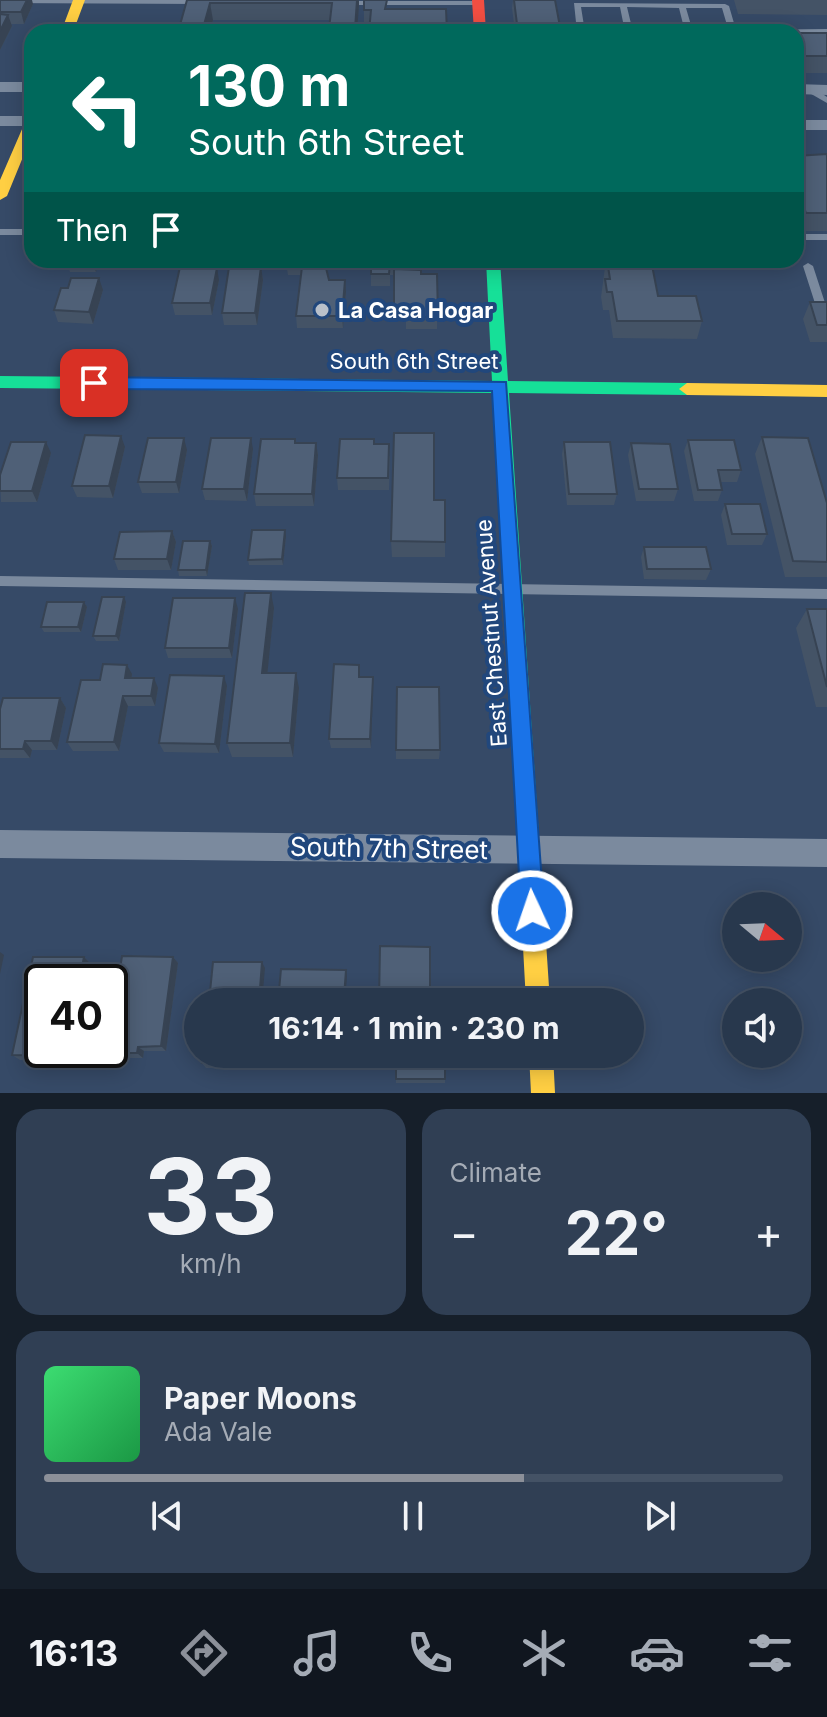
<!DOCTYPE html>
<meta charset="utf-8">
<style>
:root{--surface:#28384d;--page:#303f54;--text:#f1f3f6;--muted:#a5acb6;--line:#445265;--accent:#8c9099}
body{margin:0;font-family:Inter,sans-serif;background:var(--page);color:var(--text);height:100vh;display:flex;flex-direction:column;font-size:30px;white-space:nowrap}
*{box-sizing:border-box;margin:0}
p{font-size:26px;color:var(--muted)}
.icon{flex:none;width:44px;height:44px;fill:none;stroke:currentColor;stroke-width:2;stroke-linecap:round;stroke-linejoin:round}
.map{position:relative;height:1093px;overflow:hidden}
.panel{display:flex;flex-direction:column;gap:16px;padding:16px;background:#161f2a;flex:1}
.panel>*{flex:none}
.guide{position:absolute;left:24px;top:24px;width:780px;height:244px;border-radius:24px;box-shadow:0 4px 20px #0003,0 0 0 2px var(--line);background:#00695c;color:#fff;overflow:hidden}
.needle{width:52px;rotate:109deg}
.tools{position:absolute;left:722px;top:892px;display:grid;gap:16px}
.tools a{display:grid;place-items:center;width:80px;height:80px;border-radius:50%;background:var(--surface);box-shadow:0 4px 20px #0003,0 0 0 2px var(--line);font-size:40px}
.speed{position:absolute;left:24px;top:964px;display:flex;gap:16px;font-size:40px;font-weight:700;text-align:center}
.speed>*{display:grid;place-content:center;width:104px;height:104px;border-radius:50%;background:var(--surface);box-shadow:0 4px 20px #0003,0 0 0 2px var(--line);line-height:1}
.speed .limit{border:4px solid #111;border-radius:12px;background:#fff;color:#111}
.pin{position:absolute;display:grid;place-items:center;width:68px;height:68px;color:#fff;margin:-34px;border-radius:16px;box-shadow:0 4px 12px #0006}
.me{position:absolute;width:88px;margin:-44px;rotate:357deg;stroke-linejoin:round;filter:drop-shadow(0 0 6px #0008)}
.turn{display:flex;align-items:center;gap:28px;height:168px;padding:0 32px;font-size:36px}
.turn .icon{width:104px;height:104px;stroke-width:2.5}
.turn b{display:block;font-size:56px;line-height:68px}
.then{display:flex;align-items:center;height:76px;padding:0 32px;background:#0003;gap:16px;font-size:30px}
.big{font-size:60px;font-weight:700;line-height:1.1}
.panel .card{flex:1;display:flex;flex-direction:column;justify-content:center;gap:12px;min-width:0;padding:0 28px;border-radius:24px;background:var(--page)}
.panel .dial{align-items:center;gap:0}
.dial b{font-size:104px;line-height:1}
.song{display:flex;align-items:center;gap:24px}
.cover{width:96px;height:96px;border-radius:12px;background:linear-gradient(135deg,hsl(140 70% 55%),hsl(140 70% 35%))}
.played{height:8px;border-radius:4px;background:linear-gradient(90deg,var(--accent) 65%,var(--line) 65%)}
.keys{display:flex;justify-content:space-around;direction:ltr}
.heat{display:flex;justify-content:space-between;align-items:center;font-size:44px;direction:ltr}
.panel .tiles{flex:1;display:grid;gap:16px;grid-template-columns:1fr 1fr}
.card:last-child{grid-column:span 2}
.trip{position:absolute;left:184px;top:988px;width:460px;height:80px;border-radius:40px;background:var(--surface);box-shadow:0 4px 20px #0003,0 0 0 2px var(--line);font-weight:700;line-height:80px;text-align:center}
.menu{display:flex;height:128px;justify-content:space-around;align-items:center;background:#10161f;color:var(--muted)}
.menu .icon{width:56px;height:56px}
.menu .active{color:var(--accent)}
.menu b{font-size:36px;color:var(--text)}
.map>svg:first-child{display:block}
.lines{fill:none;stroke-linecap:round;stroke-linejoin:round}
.lane{fill:#7b8a9e;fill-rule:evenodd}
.street{fill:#7b8a9e;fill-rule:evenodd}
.fast{fill:#16e098;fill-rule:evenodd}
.slow{fill:#ffcf43;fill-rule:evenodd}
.jam{fill:#f24e42;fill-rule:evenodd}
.wall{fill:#445366}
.shaded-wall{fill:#374353}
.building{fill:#4f6077;stroke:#374353;stroke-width:2}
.route{fill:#1a73e8;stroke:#114b97;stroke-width:2}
.poi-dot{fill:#b9c0ca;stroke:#21477c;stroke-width:3}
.labels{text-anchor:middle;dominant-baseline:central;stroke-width:8;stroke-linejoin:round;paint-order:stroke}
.poi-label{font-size:22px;font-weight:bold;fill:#fff;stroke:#21477c;text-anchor:start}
.street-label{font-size:22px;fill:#fff;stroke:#21477c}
.near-street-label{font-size:26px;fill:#fff;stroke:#21477c}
</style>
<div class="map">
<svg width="827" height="1093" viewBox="0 0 827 1093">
<rect width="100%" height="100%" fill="#364a67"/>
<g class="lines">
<path class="lane" d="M0,0H202L205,2L201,4L0,3Z
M340,1H478L482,3L478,5H343L339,3Z
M574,3L725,4L729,6L736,30L827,29V33L729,32L722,8H686L693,32H685L679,8L627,7L633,32H625L620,7H581L585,32H577Z
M806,87H812L827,97V103L806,91Z
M0,229H32V235H0Z
M796,234H827V240H796Z
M808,263L813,266L827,309V328L822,325L803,266Z
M0,576L827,589V599L0,586Z"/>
<path class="street" d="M0,82H32V92H0Z
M796,84L827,85V95L796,94Z
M0,116H32V126H0Z
M796,120H827V130H796Z
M0,830L827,839V867L0,858Z"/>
<path class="fast" d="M486,260H500L508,381L687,383L695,389L687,395L509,393L539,837L536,844L528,848L520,844L517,837L493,393L0,388V376L492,381Z"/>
<path class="slow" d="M73,0H85L73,32H61Z
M32,116V135L7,196L0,200V180L26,120Z
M687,383L827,385V397L687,395L679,389Z
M528,826L536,830L539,837L550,1002H526L517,837L520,830Z
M529,1054H553L555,1093H531Z"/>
<path class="jam" d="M472,0H484L486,32H474Z"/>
</g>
<path class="wall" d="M0,0L33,4L24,24H11L12,26L0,50Z
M187,0H359L357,32H330V20H213L210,32H178Z
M513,0H555L561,32H515L512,8Z
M734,0H827V15L738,14Z
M388,9L370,26H364V10Z
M796,33H827V73H796Z
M827,154V231H800L796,220V156Z
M32,194V219L27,206Z
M66,260H99L96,272H70Z
M329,260L327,273L329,280H345L346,292L343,328H297L296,316L301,275H288L286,263Z
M371,260H439V267H412V270L421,274H437V329H406V319H394V275H390V286H371Z
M606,260H651L658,296L702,321L697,339L613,338L609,310H603L601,297Z
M261,267L263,280L257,325H224L222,313Z
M219,280L212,315H175L172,303Z
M103,290L93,324L58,322L54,310Z
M810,302H827V342H810L803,319Z
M762,437L827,503V577H785L755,454Z
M688,440L741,470L737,482H720L722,490L718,501H694L684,451Z
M564,442L617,494L614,505H567L562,454Z
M296,443H316L318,455L314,506H256L254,494Z
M631,443L678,489L674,501H636L628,455Z
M125,447L113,498L77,497L72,486Z
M253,449L247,501L205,500L202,489Z
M187,450L179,493H142L138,482Z
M51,453L37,502H1L0,475Z
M390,456L389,490H338L337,478Z
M434,500L445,542V557H392L391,541Z
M725,504L767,534L762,545H727L721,515Z
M172,531L176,542L171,570H118L114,559Z
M286,536L283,565H249L248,560Z
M210,541L212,546L207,576H179L178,570Z
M644,547L711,569L706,580L644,579L641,557Z
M84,602L87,607L81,632H44L41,627Z
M126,602L119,641H96L93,636Z
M274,608L267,673L299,688L293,757H232L227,743Z
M238,609L232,658H168L165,648Z
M807,609H827V707H816L796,628Z
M132,674L131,678L158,688L155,706H128L119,751H73L67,742L100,680Z
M360,677L373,687L371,748H331L329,739Z
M227,686L219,753L164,752L159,743Z
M60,698L66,708L57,750H32L30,758H0V709Z
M396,750H440L439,759H396Z
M33,957H84L90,963L87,982H42V1050H74L72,1061L20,1060L12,1055Z
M173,957L178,963L166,1051H144L143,1058H94L88,1053L115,1001Z
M258,1054L257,1068H206L202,1063Z
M274,1054H346V1055H338L337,1069L276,1067L273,1063Z
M377,1054H445V1083H396V1060H378Z"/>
<path class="shaded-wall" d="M27,0H32L33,4L24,24L21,12Z
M357,0H359V6L357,32H355Z
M210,3L213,20L210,32H202Z
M8,15L12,26L0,50V31Z
M92,260H99L96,272Z
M261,267L263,280L257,325L255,313Z
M217,268L219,280L212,315L210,303Z
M99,278L103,290L93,324L89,312Z
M345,280L346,292L343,328L342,316Z
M121,436L125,447L113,498L109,486Z
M184,438L187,450L179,493L176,482Z
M251,438L253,449L247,501L244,489Z
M46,442L51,453L37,502L32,491Z
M316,443L318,455L314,506L312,494Z
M285,530L286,536L283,565L282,559Z
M172,531L176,542L171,570L167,559Z
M210,541L212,546L207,576L206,570Z
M271,593L274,608L266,687L262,673Z
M124,597L126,602L119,641L116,636Z
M235,598L238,609L232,658L229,648Z
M84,602L87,607L81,632L78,627Z
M127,665L132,674L130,688L125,678Z
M296,673L299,688L293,757L290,743Z
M224,676L227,686L219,753L215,744Z
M373,677V687L371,748L370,739Z
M154,678L158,688L155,706L151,696Z
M123,696L128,706L119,751L114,742Z
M60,698L66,708L57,750L51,741Z
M25,741L32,750L30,758L23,749Z
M0,952L4,955L0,974Z
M84,957L90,963L87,982H79Z
M173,957L178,963L166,1051L161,1046Z
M262,962L265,968L262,1002H259Z
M346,970L347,976L345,1002L344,997Z
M138,1047L144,1051L143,1058L137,1053Z
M67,1050H74L72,1061L65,1056Z
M254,1054H258L257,1068L254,1063Z"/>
<path class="building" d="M0,0H27L21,12H0Z
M187,0H357L355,29H329L332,3H210L202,32H178Z
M364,0H387L385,9H446L447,32H369L371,10H364Z
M514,0H555L561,32H518Z
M0,14L8,15L0,31Z
M796,33H827V56H796Z
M827,154V213H806L796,185V156Z
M32,194V206H27Z
M287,260H327L326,264L286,263Z
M371,260H412V263H390L389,274H371Z
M607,260H651L658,296H696L702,321H617L612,292H607L605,279H610Z
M180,267L217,268L210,303H172Z
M229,267H261L255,313H222Z
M302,267L326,268L329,280H345L342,316H296Z
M394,269L421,270V274H437L438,317H406V307H394Z
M71,278H99L89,312L54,310L61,288H68Z
M810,302H827V325H817Z
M394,433H434V500H445V542L391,541Z
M85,435L121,436L109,486H72Z
M762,437L808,438L827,503V562L793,561Z
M148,438H184L176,482H138Z
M211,438H251L244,489H202Z
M261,439H295V443H316L312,494H254Z
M340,439H374V444H389L388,478H337Z
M688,440H734L741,470H718L722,490H698Z
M11,442H46L32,491H0V475Z
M564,442H610L617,494H569Z
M631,443L670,444L678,489H639Z
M725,504H760L767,534H732Z
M252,530H285L282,559L248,560Z
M172,531L167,559H114L120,532Z
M183,541H210L206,570H178Z
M644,547H706L711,569H647Z
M245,593H271L262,673H296L290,743H227Z
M102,597H124L116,636H93Z
M173,598H235L229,648H165Z
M47,602H84L78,627H41Z
M807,609H827V687Z
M103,664L127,665L125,678H154L151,696H123L114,742H67L81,680H100Z
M334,664L359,665V677H373L370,739H329Z
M170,675L224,676L215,744L159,743Z
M397,687H439L440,750H396Z
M3,698H60L51,741H25L23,749H0V709Z
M380,946L430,947V1002H379Z
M122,956L173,957L161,1046L138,1047L137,1053H88V1050H110V1001H115Z
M33,957H84L79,982H42V1050H67L65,1056L12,1055Z
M213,962H262L259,1002H209Z
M281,969L346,970L344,997H340L339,1002H278Z
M203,1054H254V1063H202Z
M274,1054H336V1064L273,1063Z
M377,1054H445V1079H396V1056L377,1055Z"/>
<path class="route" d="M94,377L506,382L544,911L540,919L532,922L524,919L521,911L492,391L94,389L86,383Z"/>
<circle class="poi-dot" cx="322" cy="310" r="8"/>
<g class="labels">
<g class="poi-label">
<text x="338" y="310">La Casa Hogar</text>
</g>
<g class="street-label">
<text x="414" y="361">South 6th Street</text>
<text transform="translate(491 633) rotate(-94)">East Chestnut Avenue</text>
</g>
<g class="near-street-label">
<text transform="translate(389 848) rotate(1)">South 7th Street</text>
</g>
</g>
</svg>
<div class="tools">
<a><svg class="needle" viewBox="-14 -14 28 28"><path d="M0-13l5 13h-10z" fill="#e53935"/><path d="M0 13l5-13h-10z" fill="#a5acb6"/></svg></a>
<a><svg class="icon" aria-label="sound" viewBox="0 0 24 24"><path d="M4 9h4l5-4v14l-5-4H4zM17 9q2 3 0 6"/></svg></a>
</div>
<div class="speed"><div class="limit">40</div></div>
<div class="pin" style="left:94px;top:383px;background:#d93025"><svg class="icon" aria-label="arrive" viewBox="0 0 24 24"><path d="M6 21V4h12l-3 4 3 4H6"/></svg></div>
<svg class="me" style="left:532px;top:911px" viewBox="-20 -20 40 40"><circle r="17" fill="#1a73e8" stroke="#fff" stroke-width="3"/><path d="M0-11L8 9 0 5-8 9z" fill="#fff"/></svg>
<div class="trip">16:14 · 1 min · 230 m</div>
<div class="guide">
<div class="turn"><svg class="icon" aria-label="left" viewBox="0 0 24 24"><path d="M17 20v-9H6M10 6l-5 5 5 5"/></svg><div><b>130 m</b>South 6th Street</div></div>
<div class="then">Then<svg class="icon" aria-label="arrive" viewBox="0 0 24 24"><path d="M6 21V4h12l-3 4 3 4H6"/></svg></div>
</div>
</div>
<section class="panel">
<div class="tiles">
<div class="card dial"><b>33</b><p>km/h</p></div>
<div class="card"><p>Climate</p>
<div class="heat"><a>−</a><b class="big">22°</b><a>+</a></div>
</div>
<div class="card">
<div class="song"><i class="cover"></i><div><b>Paper Moons</b><p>Ada Vale</p></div></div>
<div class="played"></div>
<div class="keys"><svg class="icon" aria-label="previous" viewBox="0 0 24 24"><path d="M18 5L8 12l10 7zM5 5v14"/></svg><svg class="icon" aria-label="pause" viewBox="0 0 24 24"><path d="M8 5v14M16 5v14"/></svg><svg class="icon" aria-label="next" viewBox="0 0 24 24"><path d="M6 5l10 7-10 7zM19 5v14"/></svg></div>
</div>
</div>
</section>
<nav class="menu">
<b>16:13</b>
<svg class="icon active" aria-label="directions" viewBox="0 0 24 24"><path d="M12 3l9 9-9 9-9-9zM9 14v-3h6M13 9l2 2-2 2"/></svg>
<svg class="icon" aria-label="music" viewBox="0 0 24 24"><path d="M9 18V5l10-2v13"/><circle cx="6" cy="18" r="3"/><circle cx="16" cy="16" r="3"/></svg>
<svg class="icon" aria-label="phone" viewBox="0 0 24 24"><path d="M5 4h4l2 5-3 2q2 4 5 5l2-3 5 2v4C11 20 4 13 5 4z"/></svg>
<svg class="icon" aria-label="climate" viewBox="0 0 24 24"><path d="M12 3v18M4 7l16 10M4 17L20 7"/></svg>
<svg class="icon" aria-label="car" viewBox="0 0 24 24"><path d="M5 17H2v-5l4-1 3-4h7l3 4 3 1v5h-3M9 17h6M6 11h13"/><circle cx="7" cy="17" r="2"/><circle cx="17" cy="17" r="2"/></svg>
<svg class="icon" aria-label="filters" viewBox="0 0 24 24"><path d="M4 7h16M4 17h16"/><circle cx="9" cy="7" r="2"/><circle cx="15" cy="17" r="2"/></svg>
</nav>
